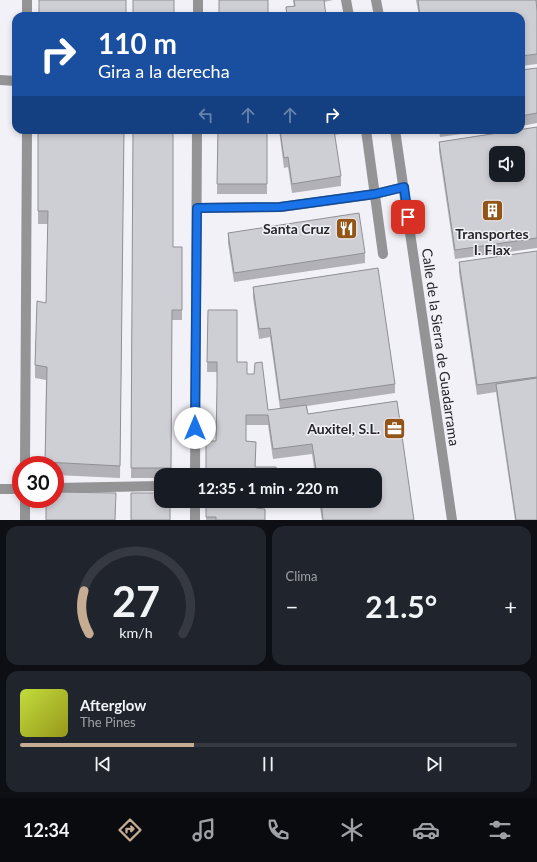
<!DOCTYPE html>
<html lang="es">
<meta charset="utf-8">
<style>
:root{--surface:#171b24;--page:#20242c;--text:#f1f3f6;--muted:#9ea1a6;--line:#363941;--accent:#c6ac92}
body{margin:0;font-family:Lato,sans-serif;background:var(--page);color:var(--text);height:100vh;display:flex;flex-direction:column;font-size:15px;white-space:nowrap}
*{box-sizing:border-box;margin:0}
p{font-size:13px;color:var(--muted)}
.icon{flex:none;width:22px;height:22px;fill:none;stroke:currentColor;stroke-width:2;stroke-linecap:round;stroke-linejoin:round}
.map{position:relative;height:520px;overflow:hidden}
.details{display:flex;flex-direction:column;gap:6px;padding:6px;background:#0d0f14;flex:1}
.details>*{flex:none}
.top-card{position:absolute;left:12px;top:12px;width:513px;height:122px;border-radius:12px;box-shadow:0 2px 6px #0003;background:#1a4fa0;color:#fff;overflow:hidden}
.buttons{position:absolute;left:489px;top:146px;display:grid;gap:8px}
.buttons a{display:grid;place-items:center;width:36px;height:36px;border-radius:8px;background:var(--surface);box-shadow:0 2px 6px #0003;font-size:20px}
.speed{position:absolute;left:12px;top:456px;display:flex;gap:8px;font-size:20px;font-weight:700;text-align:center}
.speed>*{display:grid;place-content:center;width:52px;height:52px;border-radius:50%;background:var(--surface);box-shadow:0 2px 6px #0003;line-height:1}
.speed .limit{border:6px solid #d22;background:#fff;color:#111}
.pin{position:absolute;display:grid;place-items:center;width:34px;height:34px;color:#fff;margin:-17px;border-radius:8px;box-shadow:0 2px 6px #0006}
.me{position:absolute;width:44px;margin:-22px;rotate:0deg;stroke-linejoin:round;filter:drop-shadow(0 0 3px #0008)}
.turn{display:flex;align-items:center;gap:14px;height:84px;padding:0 20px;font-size:18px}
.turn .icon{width:52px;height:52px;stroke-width:2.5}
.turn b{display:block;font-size:28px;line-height:34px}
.lanes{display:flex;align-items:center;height:38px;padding:0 20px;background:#0003;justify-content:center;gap:20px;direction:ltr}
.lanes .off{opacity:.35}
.big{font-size:30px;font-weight:700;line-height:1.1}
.details .tile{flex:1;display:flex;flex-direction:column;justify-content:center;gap:6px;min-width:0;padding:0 14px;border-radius:12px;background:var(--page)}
.details .dial{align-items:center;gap:0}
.dial svg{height:104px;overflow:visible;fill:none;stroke:var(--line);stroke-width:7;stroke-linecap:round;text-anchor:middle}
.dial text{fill:var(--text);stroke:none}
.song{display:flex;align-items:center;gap:12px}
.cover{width:48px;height:48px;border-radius:6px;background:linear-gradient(135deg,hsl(70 70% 55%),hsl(60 70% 35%))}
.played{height:4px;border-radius:2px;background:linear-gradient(90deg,var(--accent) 35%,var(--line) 35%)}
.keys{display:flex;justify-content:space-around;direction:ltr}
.heat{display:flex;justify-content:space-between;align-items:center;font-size:22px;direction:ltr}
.details .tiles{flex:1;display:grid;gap:6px;grid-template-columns:1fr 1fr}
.tile:last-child{grid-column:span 2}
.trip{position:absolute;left:154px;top:468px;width:228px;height:40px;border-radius:12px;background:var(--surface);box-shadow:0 2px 6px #0003;font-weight:700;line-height:40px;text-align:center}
.tabs{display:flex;height:64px;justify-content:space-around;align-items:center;background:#090b0e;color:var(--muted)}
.tabs .icon{width:28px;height:28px}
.tabs .current{color:var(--accent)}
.tabs b{font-size:18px;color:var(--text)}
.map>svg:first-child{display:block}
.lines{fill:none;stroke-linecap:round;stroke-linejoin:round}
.minor{stroke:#949497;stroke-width:10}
.wall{fill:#b1b1b7}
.building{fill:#ceced5;stroke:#909095;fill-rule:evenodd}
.route-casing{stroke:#114b97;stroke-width:10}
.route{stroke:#1a73e8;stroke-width:7}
.labels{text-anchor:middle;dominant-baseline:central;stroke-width:3;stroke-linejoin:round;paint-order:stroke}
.poi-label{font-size:14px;font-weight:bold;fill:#272729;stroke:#f1f1f7;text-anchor:end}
.street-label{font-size:14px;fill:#272729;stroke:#f1f1f7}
</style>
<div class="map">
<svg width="537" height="520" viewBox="0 0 537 520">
<rect width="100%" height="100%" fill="#f1f1f7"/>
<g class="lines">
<path class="minor" d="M346,0L349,16
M376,0L379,16
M27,16V0
M198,16V0
M0,80L16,81
M366,130L383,254
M395,130L452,520
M197,208L281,207L375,194L404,187
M25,465L27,130
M195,475L197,130
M55,488L161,486
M0,489H21
M25,520V499
M195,520V501"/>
</g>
<path class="wall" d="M293,0H333L324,2L326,16H286V7L294,6Z
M416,0H537V3H536L537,11V64L521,66V16H419Z
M537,68V123L521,126V70Z
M537,127V248L455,259L439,151V142Z
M38,130H124L120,478L55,475V465H45L46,380L35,378V365L46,303L48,224H38Z
M133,130L173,247L182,288V320H172L171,475H161V478H131Z
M218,130H267V194H217Z
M279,130H352V132L334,135L341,176V186L292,193L288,167L284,168Z
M439,130H490L440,137Z
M228,233L365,253V263L234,282L228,243Z
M537,251V520H515L496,392L477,395L459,272V262Z
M378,268L395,384V393L307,406L308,414L397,401L414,520H322L319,501H375V475H315L312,454L273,459L268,425H246V441L256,442L255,467H276L277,475H206V441H216L217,388V372H207L208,310H237V362H247V374H254L255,363L262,362L268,410L280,409L270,337L259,339L253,297V287Z
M206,501H279V502H256V508L265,520H206Z"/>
<path class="building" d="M39,0H126V16H39Z
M133,0H174V16H133Z
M219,0H268V16H219Z
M294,0H324L326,16H287L286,7L295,6Z
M418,0H536L537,11V54L521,56V16H420Z
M537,68V113L521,116V70Z
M537,127V238L455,250L439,142ZM496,153H518V175H496Z
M38,130H124L120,466L45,462L47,367L35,365L37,301L46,303L48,211H38Z
M133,130H173V247H182V310H172L171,468H131Z
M218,130H267V184H217Z
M280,130H334L341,176L292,184L288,157L284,158Z
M359,213L365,253L234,273L228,233Z
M537,251V377L477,385L459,262Z
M378,268L395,384L280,400L270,328L259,329L253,287Z
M208,310H237V362H247V374H254L255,363L262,362L268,410L306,405L308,414L397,401L414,520H323L321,501H375V475H317L312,444L273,449L268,415H246V441L256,442L255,467H276L277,475H206V441H216L217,388V362H207Z
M537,378V520H516L496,384Z
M55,492L116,493L115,520H46V499H55Z
M131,493H161V501H170V520H131Z
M206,501H256V508L265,509V520H216V517H206Z"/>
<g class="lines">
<defs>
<path id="route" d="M195,428L197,208L280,207L375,194L404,187L408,217"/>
</defs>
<use href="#route" class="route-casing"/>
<use href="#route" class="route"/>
</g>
<defs>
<symbol id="building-square" viewBox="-11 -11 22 22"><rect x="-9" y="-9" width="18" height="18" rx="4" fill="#925517" stroke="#f1f1f7"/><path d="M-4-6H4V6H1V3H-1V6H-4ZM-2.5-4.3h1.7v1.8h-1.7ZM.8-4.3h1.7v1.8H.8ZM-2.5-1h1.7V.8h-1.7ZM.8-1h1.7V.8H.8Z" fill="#fff"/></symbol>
<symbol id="restaurant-square" viewBox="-11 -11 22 22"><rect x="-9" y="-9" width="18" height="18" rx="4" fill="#925517" stroke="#f1f1f7"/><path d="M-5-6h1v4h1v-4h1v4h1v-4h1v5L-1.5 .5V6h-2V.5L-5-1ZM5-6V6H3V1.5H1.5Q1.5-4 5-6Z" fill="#fff"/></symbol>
<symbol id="office-square" viewBox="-11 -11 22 22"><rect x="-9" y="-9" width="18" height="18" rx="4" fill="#925517" stroke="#f1f1f7"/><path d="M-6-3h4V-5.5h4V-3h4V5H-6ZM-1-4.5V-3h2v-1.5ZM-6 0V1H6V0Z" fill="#fff"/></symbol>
</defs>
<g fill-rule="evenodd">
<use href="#building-square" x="480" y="198" width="25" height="25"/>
<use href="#restaurant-square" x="334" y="216" width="25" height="25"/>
<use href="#office-square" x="382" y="416" width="25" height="25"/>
</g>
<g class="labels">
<g class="poi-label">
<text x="330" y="228">Santa Cruz</text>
<text x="492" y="233" text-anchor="middle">Transportes<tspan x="492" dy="16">I. Flax</tspan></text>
<text x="380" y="428">Auxitel, S.L.</text>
</g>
<g class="street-label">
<text transform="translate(441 347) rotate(82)">Calle de la Sierra de Guadarrama</text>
</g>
</g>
</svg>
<div class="buttons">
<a><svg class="icon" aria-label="sound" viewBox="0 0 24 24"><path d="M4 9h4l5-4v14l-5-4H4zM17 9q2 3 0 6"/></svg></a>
</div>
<div class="speed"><div class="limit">30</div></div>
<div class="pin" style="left:408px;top:217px;background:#d93025"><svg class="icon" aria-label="arrive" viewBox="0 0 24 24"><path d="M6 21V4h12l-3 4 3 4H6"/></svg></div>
<svg class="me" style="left:195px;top:428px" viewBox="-20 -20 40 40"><circle r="19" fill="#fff"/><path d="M0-13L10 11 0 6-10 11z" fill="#1a73e8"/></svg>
<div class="trip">12:35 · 1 min · 220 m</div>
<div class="top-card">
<div class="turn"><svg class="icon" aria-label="right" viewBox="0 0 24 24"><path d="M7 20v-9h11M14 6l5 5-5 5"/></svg><div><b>110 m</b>Gira a la derecha</div></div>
<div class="lanes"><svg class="icon off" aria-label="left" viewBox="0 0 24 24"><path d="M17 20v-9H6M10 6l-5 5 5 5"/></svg><svg class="icon off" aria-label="ahead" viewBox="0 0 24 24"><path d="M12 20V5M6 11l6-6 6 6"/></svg><svg class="icon off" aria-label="ahead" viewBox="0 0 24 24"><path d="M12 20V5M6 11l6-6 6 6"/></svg><svg class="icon" aria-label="right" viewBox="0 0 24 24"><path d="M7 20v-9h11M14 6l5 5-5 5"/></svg></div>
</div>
</div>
<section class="details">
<div class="tiles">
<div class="tile dial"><svg viewBox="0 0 100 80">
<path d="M14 69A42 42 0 1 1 86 69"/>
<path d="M14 69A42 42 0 0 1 10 36" stroke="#c6ac92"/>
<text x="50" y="56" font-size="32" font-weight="700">27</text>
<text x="50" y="72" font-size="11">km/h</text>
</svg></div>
<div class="tile"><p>Clima</p>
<div class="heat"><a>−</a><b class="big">21.5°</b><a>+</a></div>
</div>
<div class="tile">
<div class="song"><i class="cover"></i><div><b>Afterglow</b><p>The Pines</p></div></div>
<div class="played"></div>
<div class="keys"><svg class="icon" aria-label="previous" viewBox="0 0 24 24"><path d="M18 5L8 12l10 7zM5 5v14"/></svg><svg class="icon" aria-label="pause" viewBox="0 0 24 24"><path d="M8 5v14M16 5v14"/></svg><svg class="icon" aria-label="next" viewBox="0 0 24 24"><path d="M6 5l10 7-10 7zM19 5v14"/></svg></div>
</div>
</div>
</section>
<nav class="tabs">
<b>12:34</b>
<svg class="icon current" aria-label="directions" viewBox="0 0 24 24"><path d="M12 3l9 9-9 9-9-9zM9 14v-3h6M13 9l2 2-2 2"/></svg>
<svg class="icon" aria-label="music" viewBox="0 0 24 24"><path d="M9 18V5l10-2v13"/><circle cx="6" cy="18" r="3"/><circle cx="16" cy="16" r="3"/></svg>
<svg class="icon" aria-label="phone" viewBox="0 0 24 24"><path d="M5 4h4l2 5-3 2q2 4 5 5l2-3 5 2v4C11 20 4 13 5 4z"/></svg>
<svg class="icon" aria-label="climate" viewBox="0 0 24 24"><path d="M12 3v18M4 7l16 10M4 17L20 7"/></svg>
<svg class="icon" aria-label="car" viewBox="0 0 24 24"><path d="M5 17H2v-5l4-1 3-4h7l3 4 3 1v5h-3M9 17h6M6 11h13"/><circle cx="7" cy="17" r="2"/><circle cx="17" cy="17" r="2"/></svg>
<svg class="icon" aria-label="filters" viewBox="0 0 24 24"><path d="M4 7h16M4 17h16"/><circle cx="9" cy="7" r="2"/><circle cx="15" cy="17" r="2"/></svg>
</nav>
